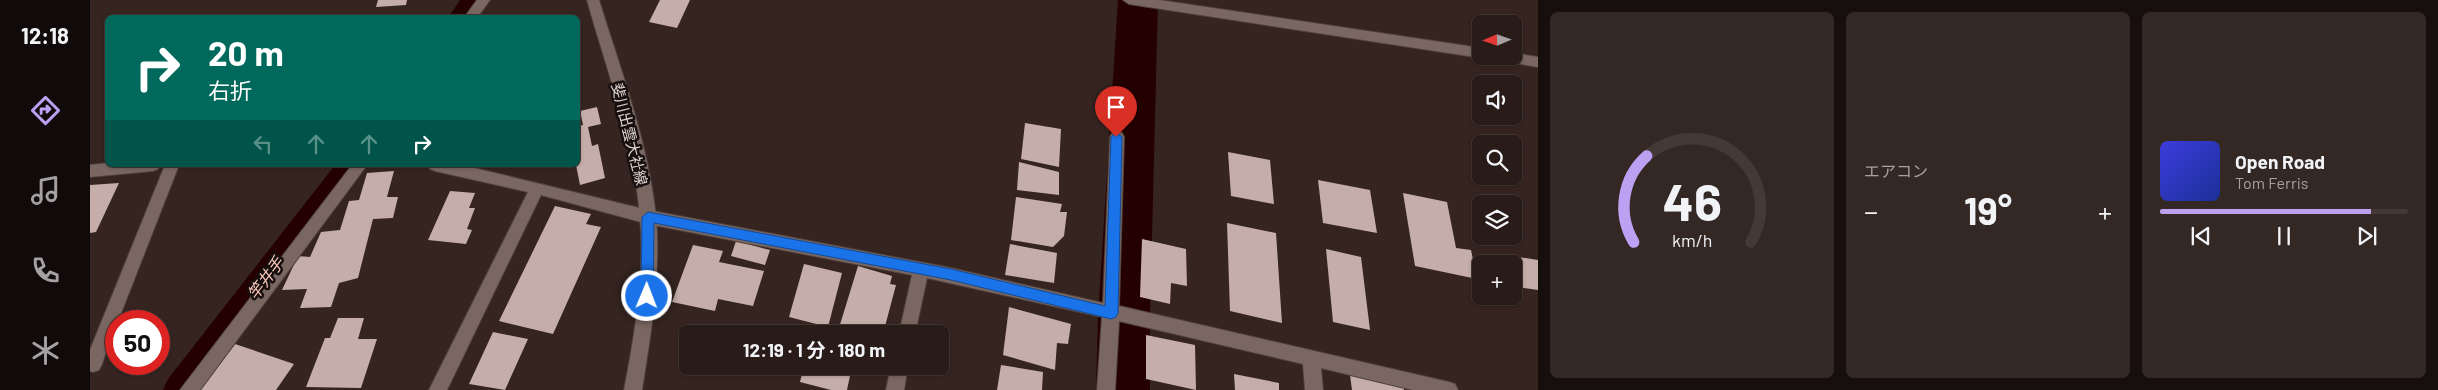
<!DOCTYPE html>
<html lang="ja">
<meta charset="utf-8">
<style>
:root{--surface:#281b18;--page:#342825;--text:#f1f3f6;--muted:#a5a1a2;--line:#443937;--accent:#bca0f2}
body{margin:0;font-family:Barlow,"Noto Sans JP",sans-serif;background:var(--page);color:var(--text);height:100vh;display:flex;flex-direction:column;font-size:19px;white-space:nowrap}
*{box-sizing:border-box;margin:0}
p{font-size:16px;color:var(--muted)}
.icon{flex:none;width:28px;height:28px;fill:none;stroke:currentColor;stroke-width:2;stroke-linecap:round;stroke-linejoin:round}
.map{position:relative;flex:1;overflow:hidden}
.panel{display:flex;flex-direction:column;gap:12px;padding:12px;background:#160f0d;width:900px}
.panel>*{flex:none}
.hud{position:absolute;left:15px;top:15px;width:475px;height:152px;border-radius:8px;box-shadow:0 1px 4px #0004,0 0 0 1px var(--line);background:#00695c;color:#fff;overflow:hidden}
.needle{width:32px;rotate:268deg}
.controls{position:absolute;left:1382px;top:15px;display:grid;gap:10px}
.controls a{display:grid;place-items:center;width:50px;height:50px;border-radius:8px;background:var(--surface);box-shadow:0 1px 4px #0004,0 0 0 1px var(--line);font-size:25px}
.speed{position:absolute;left:15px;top:310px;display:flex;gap:10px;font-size:25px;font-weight:700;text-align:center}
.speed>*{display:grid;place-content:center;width:65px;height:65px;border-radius:50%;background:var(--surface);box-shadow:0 1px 4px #0004,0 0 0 1px var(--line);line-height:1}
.speed .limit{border:8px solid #d22;background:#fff;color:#111}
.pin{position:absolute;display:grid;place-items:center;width:42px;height:42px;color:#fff;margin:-51px -21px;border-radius:50% 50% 50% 0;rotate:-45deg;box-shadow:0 0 5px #0007}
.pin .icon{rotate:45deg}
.me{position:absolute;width:55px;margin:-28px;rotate:1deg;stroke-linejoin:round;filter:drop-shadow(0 0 4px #0008)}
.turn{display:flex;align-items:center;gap:18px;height:105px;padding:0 20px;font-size:22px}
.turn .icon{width:65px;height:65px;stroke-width:2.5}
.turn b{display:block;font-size:35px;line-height:42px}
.lanes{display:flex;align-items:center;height:48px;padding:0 20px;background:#0003;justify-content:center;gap:25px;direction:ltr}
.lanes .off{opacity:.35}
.big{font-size:38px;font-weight:700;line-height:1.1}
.panel .widget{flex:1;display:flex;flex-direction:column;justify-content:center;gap:8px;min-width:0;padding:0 18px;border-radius:8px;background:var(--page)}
.panel .dial{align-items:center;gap:0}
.dial svg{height:130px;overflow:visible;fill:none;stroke:var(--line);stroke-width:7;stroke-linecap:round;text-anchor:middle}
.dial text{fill:var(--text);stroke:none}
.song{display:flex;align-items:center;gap:15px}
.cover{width:60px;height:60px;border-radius:8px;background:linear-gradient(135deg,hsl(240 70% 55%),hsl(230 70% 35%))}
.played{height:5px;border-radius:2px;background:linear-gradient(90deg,var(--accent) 85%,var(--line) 85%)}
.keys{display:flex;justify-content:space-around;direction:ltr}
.heat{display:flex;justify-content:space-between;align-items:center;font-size:28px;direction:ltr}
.panel .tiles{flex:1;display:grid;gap:12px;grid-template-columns:repeat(3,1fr)}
.trip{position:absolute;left:589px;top:325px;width:270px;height:50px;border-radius:8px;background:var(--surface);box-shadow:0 1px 4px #0004,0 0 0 1px var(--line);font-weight:700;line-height:50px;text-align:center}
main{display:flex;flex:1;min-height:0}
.dock{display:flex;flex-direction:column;width:90px;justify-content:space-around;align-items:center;background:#100b0a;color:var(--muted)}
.dock .icon{width:35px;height:35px}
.dock .selected{color:var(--accent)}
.dock b{font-size:22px;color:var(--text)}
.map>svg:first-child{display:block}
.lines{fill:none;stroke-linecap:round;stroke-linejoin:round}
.canal{fill:#250000;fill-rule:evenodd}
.river{fill:#250000;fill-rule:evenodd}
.building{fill:#c5aea9}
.street-casing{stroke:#4f413d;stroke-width:2}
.secondary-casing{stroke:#4f413d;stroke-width:2}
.street{fill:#7b6762;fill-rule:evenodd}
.secondary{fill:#7b6762;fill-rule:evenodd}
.route{fill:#1a73e8;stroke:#114b97}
.labels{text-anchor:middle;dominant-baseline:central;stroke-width:5;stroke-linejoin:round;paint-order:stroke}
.street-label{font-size:15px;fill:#e0d4d1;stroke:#170f0d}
.water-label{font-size:16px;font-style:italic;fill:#fbc7bb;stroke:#170f0d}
</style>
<main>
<nav class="dock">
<b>12:18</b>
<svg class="icon selected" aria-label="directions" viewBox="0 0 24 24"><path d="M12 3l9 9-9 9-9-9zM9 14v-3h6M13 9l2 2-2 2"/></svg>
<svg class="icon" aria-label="music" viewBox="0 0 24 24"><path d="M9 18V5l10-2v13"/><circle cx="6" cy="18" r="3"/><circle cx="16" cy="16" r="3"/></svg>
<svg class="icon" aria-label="phone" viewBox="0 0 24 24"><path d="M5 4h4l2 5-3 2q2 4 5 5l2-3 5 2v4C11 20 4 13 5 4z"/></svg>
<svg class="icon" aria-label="climate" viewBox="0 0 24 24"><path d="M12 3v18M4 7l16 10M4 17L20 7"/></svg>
</nav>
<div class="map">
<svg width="1448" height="390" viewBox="0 0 1448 390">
<rect width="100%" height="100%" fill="#352420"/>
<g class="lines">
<path class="canal" d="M370,0H394L382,18H358Z
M245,165H274L108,390H73L78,379Z"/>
<path class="river" d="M1028,0H1068L1060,316V390H1006L1008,316Z"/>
</g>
<path class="building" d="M288,0H317L316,5L286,7Z
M570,0H600L587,28L559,22Z
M507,107L511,124L498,127L502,146L508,144L515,178L490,185L486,165L488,126L493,125L490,111Z
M935,123L971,129L969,167L931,159Z
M1138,152L1180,160L1184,204L1141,196Z
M929,162L969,172V195L927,190Z
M304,171L297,197H308L303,218L283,219L268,278L249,283L241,307L210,308L217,289L192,290L208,256L220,257L231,232L250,230L259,201L269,200L277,173Z
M1228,180L1280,190L1287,233L1233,223Z
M29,183L6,232L0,233V185Z
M360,191L385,193L379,208H385L377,229L382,230L376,244L338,240Z
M1313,193L1357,202L1366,248L1381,250L1387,279L1325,266Z
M926,197L972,204L970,212H977L974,236L963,247L921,240Z
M465,206L501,214L496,224L511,227L463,334L409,321Z
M1137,223L1186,233L1192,323L1140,311Z
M1052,239L1096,249L1097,286L1081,283L1080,304L1050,297Z
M646,241L680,250L675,265L641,256Z
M920,244L967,253L964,283L915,275Z
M603,245L633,251L629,262L674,271L663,306L628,299L625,311L582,302Z
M1236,249L1271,257L1280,330L1243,322Z
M1416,255L1448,260V290L1427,287L1424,279V264H1419Z
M714,264L752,273L738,327L699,317Z
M768,266L802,276L800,284L806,285L793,334H758L748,331Z
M919,307L981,324L978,344L967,343L965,370L913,355Z
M248,318H274L268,339H287L271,388L216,387L235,338H240Z
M403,332L438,339L415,390L379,384Z
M1056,335L1105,345L1106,390L1056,379Z
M145,344L204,364L186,390H110Z
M911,365L953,372L952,390H907Z
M714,366H762L757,390H741L710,382Z
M1144,374L1189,383V390H1145Z
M1260,375L1313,385L1314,390H1262Z"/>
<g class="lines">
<defs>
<path id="street" d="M387,0H400L387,18H374Z
M1033,0H1069L1391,48V56H1396L1391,58L1039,4Z
M1424,53L1448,57V67L1411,61L1404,56H1424Z
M1027,131L1032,133L1034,137L1029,306L1359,382L1365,384L1368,390H1323L1231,368L1233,390H1215L1213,364L1029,321L1025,390H1007L1012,317L837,278L825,334H809L822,275L558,224L451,195L357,390H339L438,192L345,171L340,169L338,165H372L558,210L861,268L1013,303L1020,137L1022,133Z
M18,163V165H70L68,169L63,171L0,177V165Z
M75,165H89L28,321H26L12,364L9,370L3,372L0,371V350Z
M262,165H277L110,390H90Z
M801,366H818L814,390H796Z"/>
<path id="secondary" d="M497,0H509C531,71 558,142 566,216C571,275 561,333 552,390H534C545,333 555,275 550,217C544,142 517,71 497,0Z"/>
</defs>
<use href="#street" class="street-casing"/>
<use href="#secondary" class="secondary-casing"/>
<use href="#street" class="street"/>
<use href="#secondary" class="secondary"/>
</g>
<path class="route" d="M1026,132L1032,137L1028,313L1026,317L1021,319L861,280L564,223L563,296L561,300L557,301L553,300L551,296L552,217L558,212L861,269L1015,306L1021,137Z"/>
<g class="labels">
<g class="street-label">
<text transform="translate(540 134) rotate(76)">斐川出雲大社線</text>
</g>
<g class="water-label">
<text transform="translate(175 278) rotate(-53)">竿井手</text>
</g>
</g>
</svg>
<div class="controls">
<a><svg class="needle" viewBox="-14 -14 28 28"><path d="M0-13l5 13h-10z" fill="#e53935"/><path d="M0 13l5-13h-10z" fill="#a5a1a2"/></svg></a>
<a><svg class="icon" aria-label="sound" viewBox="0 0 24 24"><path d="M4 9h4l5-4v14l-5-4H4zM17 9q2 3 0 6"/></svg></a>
<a><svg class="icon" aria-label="search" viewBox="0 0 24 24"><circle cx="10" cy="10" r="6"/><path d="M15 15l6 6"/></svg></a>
<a><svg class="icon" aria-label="layers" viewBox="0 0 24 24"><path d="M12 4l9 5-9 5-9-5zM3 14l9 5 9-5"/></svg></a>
<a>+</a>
</div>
<div class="speed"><div class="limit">50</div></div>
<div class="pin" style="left:1026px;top:137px;background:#d93025"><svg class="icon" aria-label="arrive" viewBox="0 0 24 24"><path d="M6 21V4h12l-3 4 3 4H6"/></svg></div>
<svg class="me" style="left:557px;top:296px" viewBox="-20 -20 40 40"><circle r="17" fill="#1a73e8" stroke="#fff" stroke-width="3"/><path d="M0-11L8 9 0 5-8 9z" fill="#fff"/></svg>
<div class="trip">12:19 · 1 分 · 180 m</div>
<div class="hud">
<div class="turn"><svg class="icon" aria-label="right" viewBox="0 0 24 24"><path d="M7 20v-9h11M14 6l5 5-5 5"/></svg><div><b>20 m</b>右折</div></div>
<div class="lanes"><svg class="icon off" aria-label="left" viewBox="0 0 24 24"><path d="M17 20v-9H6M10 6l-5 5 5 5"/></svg><svg class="icon off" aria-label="ahead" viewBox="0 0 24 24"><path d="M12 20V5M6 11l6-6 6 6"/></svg><svg class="icon off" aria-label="ahead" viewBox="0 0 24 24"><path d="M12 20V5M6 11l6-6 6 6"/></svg><svg class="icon" aria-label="right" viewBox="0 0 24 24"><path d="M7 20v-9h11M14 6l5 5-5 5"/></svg></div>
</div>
</div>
<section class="panel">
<div class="tiles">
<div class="widget dial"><svg viewBox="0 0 100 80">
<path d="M14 69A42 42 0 1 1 86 69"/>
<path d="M14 69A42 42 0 0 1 22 16" stroke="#bca0f2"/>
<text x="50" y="56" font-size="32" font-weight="700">46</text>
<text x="50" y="72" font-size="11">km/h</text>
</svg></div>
<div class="widget"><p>エアコン</p>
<div class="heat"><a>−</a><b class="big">19°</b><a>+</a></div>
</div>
<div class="widget">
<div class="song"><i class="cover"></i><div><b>Open Road</b><p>Tom Ferris</p></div></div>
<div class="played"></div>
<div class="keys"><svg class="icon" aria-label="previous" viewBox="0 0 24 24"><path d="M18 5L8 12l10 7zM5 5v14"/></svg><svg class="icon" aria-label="pause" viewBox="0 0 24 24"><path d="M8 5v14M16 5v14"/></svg><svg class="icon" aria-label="next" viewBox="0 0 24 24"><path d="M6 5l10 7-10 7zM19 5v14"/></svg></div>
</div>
</div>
</section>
</main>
